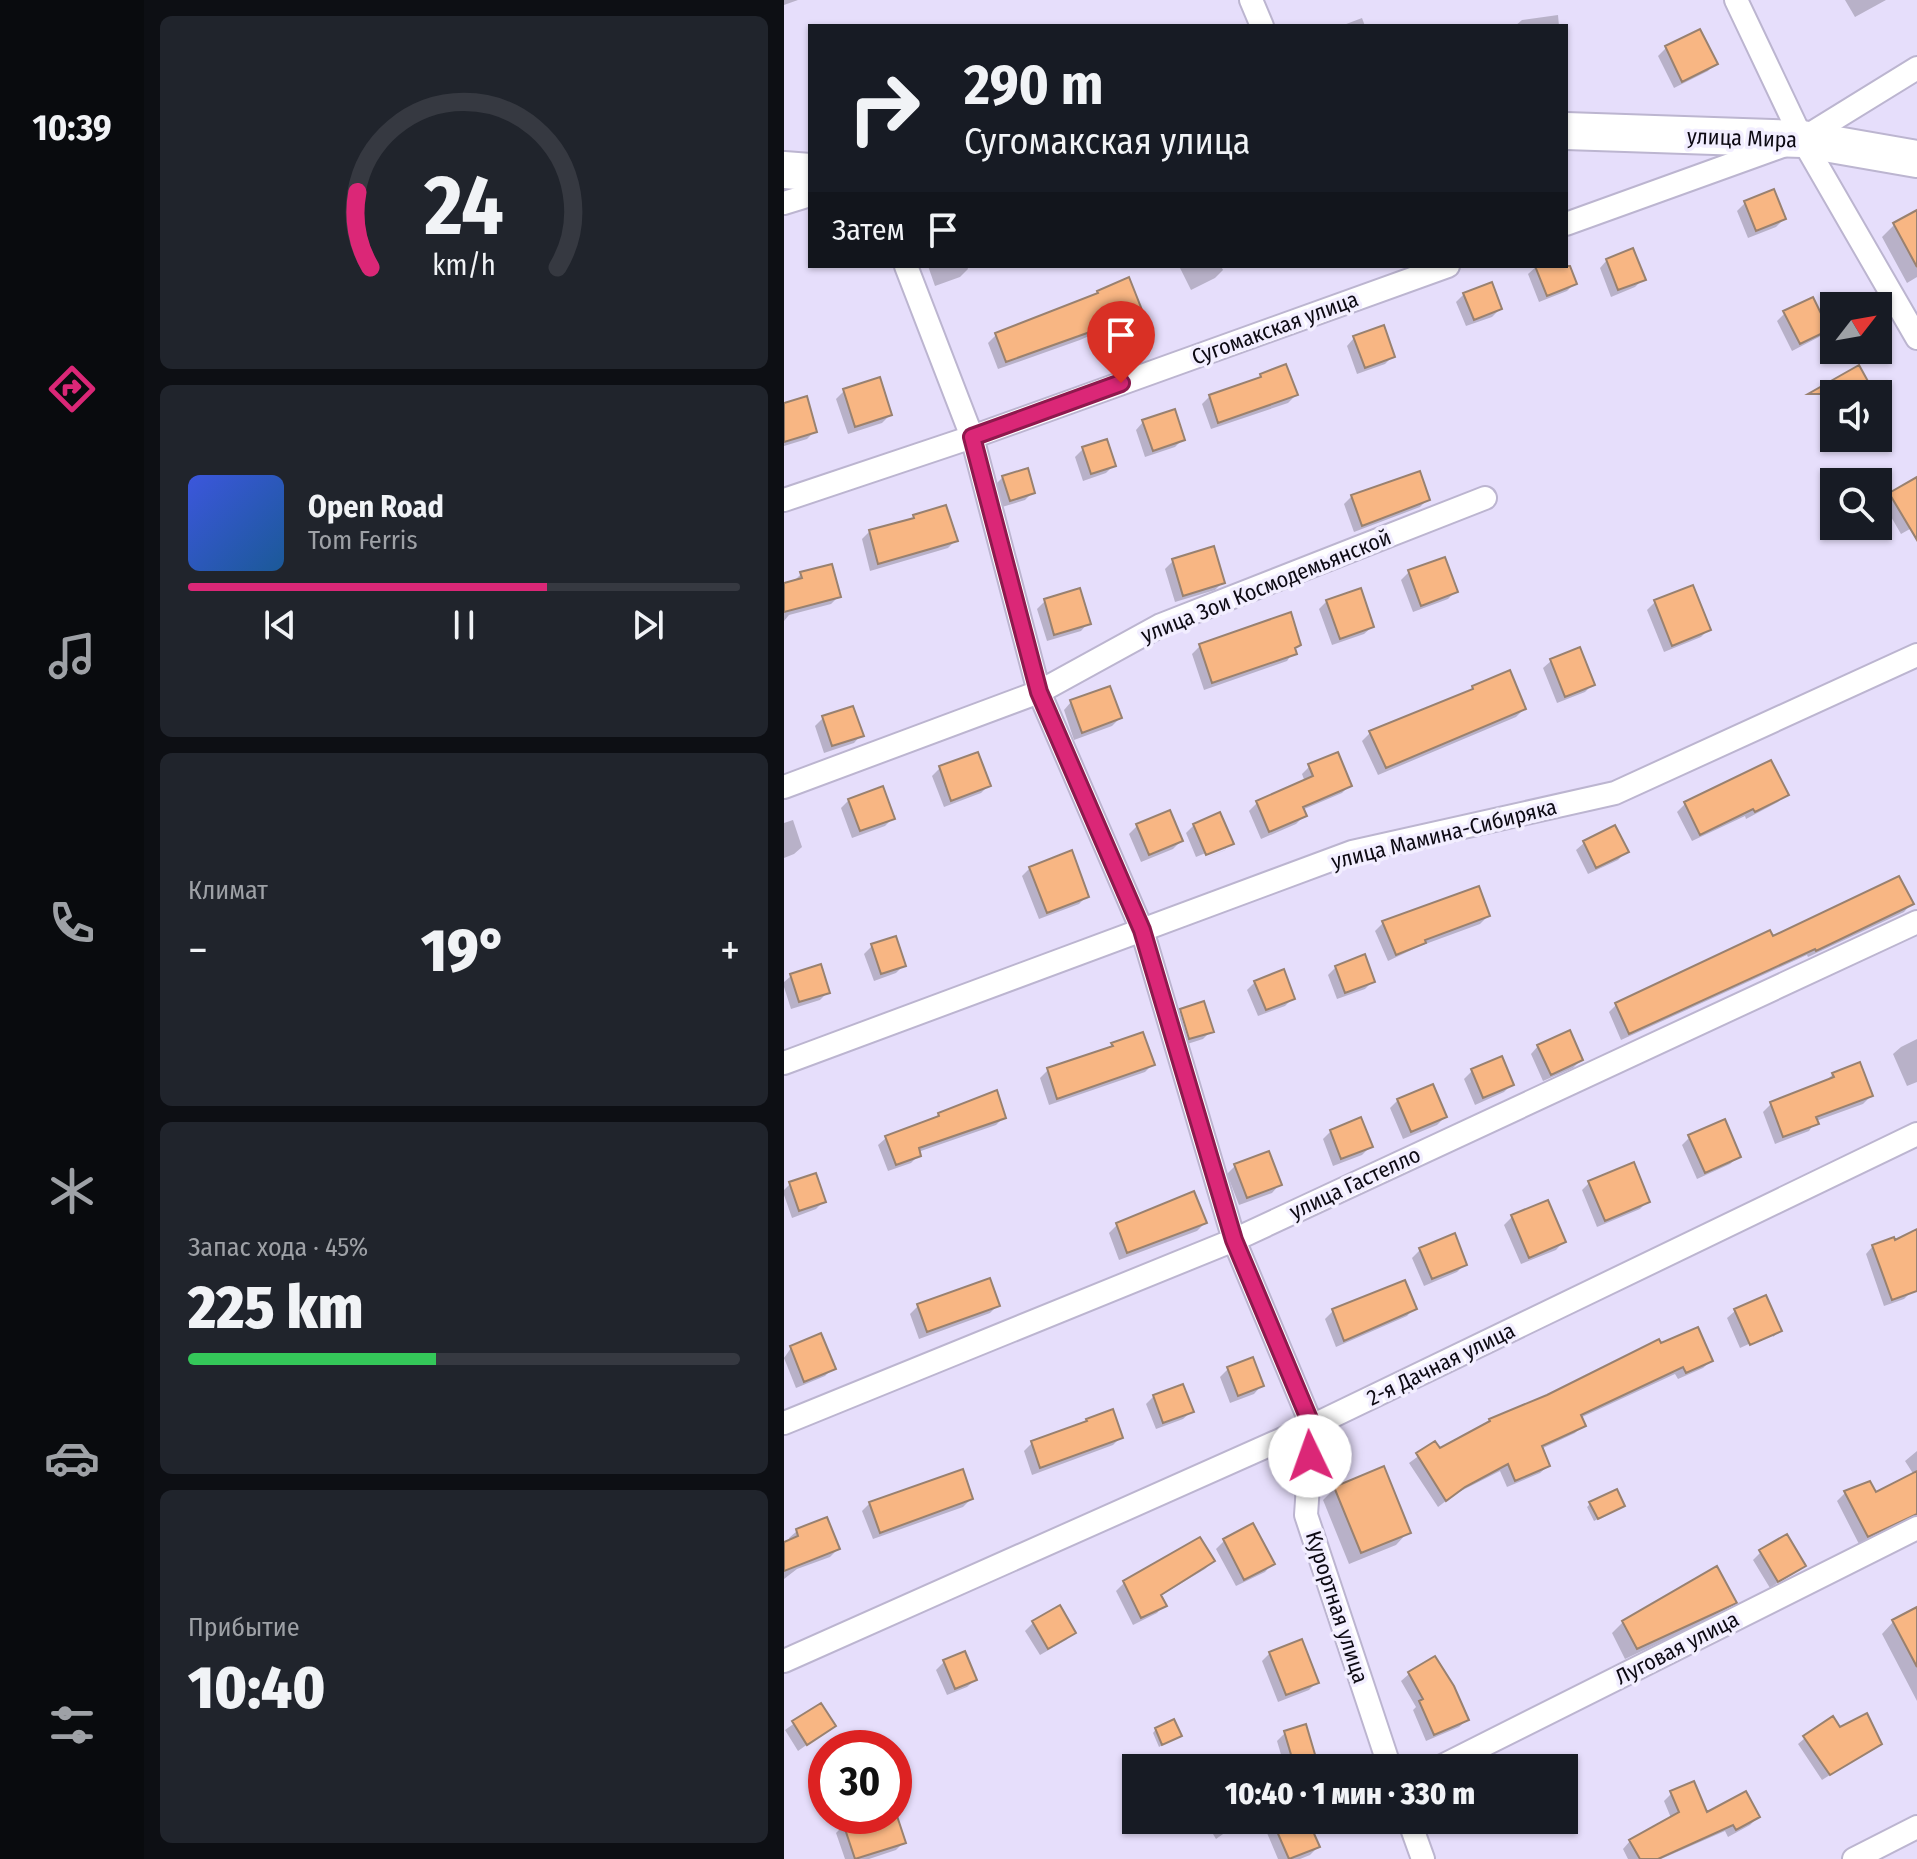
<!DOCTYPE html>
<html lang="ru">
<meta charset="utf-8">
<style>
:root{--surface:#171b24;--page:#20242c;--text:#f1f3f6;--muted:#9ea1a6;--line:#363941;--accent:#db2777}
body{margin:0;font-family:"Fira Sans Condensed",sans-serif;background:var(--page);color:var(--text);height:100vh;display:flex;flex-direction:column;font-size:30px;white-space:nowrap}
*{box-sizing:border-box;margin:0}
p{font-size:26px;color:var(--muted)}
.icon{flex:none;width:44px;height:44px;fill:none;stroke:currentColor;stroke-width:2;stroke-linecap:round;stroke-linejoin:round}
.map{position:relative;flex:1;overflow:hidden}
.details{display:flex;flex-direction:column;gap:16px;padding:16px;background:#0d0f14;width:640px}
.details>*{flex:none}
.guide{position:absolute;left:24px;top:24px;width:760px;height:244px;border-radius:0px;box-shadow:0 2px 6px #0004;background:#171b24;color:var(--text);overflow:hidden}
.needle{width:52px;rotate:59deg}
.buttons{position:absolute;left:1036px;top:292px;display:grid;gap:16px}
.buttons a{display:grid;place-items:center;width:72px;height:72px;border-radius:0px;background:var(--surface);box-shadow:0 2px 6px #0004;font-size:40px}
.speed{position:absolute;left:24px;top:1730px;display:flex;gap:16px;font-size:40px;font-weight:700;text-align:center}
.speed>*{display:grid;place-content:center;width:104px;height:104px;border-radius:50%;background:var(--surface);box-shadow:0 2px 6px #0004;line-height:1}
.speed .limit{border:12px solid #d22;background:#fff;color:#111}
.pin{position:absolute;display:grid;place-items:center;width:68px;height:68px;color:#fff;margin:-82px -34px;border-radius:50% 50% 50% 0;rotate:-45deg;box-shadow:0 0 8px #0007}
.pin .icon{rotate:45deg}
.me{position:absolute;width:88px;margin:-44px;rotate:357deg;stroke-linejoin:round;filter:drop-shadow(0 0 6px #0008)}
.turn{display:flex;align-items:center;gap:28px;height:168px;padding:0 24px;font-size:36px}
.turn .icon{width:104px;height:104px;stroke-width:2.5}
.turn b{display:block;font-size:56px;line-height:68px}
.then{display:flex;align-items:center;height:76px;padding:0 24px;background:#0003;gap:16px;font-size:30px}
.big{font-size:60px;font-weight:800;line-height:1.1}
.details .widget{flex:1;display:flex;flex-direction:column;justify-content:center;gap:12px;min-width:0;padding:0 28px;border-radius:12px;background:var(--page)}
.details .dial{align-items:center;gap:0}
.dial svg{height:208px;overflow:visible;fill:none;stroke:var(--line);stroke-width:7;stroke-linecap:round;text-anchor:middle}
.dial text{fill:var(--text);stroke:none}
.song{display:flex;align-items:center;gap:24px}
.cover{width:96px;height:96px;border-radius:12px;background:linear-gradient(135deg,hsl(230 70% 55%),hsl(210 70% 35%))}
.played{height:8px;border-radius:4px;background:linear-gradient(90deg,var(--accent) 65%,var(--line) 65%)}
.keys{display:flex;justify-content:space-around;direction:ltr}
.heat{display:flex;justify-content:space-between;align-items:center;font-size:44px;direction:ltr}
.charge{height:12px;border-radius:6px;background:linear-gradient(90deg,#34c759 45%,var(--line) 0)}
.trip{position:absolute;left:338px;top:1754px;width:456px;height:80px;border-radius:0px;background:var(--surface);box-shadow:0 2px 6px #0004;font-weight:800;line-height:80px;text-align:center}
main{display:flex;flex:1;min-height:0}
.menu{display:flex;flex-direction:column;width:144px;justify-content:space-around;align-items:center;background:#090b0e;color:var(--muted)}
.menu .icon{width:56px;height:56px}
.menu .on{color:var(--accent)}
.menu b{font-size:36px;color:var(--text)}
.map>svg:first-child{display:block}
.shadow{fill:#0003}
.building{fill:#f8b683;stroke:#99816f;stroke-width:2}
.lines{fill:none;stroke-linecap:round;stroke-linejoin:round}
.street-casing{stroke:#bcb5d0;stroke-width:26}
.primary-casing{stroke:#bcb5d0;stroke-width:40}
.street{stroke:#fff;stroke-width:22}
.primary{stroke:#fff;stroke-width:36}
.route-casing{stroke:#8e194d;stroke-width:20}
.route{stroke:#db2777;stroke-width:14}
.labels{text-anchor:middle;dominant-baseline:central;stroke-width:7;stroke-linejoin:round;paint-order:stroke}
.street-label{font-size:22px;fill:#0d0a13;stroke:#f2eeff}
</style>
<main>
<nav class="menu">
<b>10:39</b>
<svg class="icon on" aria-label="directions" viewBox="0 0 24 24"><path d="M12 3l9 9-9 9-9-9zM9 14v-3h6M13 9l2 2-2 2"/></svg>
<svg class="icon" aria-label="music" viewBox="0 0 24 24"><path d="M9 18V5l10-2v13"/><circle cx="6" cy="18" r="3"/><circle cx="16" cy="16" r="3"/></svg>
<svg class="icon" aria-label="phone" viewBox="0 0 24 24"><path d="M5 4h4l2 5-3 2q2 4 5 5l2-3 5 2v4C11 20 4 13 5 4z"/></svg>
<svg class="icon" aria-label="climate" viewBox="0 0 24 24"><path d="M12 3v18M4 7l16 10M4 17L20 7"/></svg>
<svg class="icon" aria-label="car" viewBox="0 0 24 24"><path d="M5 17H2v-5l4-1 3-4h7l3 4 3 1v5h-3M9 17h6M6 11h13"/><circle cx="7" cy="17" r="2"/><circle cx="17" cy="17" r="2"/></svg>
<svg class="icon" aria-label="filters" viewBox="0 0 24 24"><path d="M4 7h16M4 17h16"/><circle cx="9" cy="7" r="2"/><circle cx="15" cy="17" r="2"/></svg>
</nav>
<section class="details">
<div class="widget dial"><svg viewBox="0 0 100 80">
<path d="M14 69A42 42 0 1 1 86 69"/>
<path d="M14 69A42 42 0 0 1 9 40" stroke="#db2777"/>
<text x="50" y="56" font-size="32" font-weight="700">24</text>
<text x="50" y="72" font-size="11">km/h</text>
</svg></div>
<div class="widget">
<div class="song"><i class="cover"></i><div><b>Open Road</b><p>Tom Ferris</p></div></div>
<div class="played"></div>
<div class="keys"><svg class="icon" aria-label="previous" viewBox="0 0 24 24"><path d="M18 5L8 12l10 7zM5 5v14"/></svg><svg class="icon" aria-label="pause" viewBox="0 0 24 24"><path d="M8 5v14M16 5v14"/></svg><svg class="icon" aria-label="next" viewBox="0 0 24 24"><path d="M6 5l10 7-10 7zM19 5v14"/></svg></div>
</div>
<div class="widget"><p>Климат</p>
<div class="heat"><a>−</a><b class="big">19°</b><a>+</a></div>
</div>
<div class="widget"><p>Запас хода · 45%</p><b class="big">225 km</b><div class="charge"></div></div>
<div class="widget"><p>Прибытие</p><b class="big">10:40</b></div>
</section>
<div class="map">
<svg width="1133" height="1859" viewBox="0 0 1133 1859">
<rect width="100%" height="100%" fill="#e6defb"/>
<path class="shadow" d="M0,0H14L0,5Z
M1061,0H1102L1071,17Z
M774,15L775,26H731L738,20Z
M578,18L581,26H557Z
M915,31L931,63L924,71L890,88L874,56L882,48Z
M961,203L1000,219L992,227L964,238L953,211Z
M1133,212V277L1123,283L1098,237L1110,225Z
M782,260L791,283L783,291L755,302L744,274L753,266H782Z
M823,260L859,279L851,287L827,297L816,268Z
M144,266H183L184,269L176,277L151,286Z
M395,266H437L439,270L431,278L407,290Z
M314,292L356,309L348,317L296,340L214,369L204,343L212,335L309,297Z
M680,294L716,309L708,317L682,326L672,302Z
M1001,313L1043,330L1035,337L1008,351L993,321Z
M570,338L609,356L601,364L573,374L563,346Z
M477,376L512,395L504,403L427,429L418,404L426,396L473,380Z
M60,391L106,415L98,423L64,434L52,399Z
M1037,392L1089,394H1050V415Z
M0,405L31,431L23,439L0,446Z
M359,422L399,439L391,447L361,457L352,430Z
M322,441L330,465L322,473L299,481L291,457L299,449Z
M219,477L249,492L241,500L218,507L211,485Z
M1133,479V525L1117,534L1099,503L1107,495Z
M568,496L644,499L636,507L570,532L560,504Z
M131,517L172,540L164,548L86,571L78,539L86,531L127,520Z
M389,561L439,582L431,590L391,602L381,569Z
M625,572L672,591L664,599L629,612L617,580Z
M17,574L54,597L47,604L5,615L0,621V585L8,583Z
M908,587L925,629L917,637L880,652L863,610L871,602Z
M261,601L304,623L297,631L263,641L253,609Z
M543,601L588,627L580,634L548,645L535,609Z
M506,615L515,644L503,661L420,690L408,654L416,646Z
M767,661L809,684L801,692L773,703L759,668Z
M689,688L740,709L732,717L594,775L578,741L586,733L683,694Z
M287,702L336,718L328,726L290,740L280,710Z
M39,718L77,735L70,743L40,753L31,726Z
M526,766L566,785L558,793L518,810L520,816L512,824L477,839L465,811L473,803L521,782L518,774Z
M156,768L204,786L197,793L160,807L148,776Z
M1002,794L994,802L962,819L961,816L908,841L893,812L901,804Z
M65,800L109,818L101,826L68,838L57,808Z
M9,820L18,847L10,854L0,858V823Z
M410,825L447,843L439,851L414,861L441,850V845L412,857L402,833Z
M353,826L397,841L389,849L357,862L345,834Z
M800,843L842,852L834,860L804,874L792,850Z
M246,868L303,896L295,904L255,919L238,876Z
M1127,904L1120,912L1024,957L1023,955L837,1040L825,1012L832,1005L988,939Z
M704,916L696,924L636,946L604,961L591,931L599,923Z
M88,946L120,965L112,973L90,981L80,954Z
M552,967L589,981L581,989L553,999L544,975Z
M7,976L44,992L36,1000L7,1009L0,987V982Z
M471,982L509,998L501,1006L474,1016L463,990Z
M397,1010L427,1031L419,1039L397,1046L389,1018Z
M1133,1039V1082L1123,1086L1109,1054L1117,1047Z
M329,1045L369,1064L361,1072L265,1105L256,1078L264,1070L323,1050Z
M754,1046L797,1060L789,1068L759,1081L747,1054Z
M717,1059L728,1084L720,1092L691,1105L680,1079L688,1071Z
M1049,1074L1087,1096L1079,1104L1032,1121L1025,1131L991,1144L979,1112L987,1104L1040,1083Z
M614,1100L661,1117L653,1125L619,1139L606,1108Z
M155,1114L220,1117L212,1125L134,1152L135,1155L127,1163L104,1171L94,1145L102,1138L148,1121Z
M547,1131L586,1147L578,1155L549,1166L539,1139Z
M906,1137L954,1157L946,1164L913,1179L898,1145Z
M451,1166L495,1185L488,1193L455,1205L443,1174Z
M805,1183L864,1201L856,1209L813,1227L798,1190Z
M6,1184L40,1201L32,1209L8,1218L0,1195V1190Z
M728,1217L779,1242L772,1250L737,1264L720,1225Z
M421,1223L413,1231L335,1260L325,1233L333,1225Z
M1133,1231V1286L1120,1299L1100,1306L1082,1254L1089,1246L1110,1243Z
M636,1250L681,1264L673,1272L640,1286L628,1258Z
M214,1305L206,1313L135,1339L126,1314L134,1306Z
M630,1308L623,1316L552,1347L541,1319L549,1311Z
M951,1311L996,1331L989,1337V1333L956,1348L943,1318Z
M876,1346L927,1361L919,1368L894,1379L891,1374L796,1418L799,1425L791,1433L757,1449L764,1466L756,1473L723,1487L716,1471L671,1494L654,1507L625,1463L651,1444L655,1450L700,1427L706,1420Z
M7,1348L49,1368L41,1376L12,1388L0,1358Z
M444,1369L477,1386L470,1394L446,1403L436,1377Z
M370,1396L407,1412L399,1419L372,1429L362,1404Z
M303,1420L337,1437L329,1445L248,1475L240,1451L248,1443L298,1425Z
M1133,1451V1506L1128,1514L1120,1522L1075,1544L1053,1501L1061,1493L1085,1484L1092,1495L1130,1475L1121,1461Z
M551,1488L624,1532L612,1545L565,1564L539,1500Z
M187,1499L179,1507L89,1539L78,1511L86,1503Z
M806,1504L839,1506L810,1521L803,1507Z
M13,1531L54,1549L46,1557L13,1569L0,1579V1544L6,1541L5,1538Z
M440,1541L488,1564L481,1572L452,1586L432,1549Z
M977,1552L1019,1565L986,1588L969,1560Z
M429,1561L421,1569L376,1596L380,1605L373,1613L349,1625L332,1591L340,1583Z
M950,1602L939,1613L841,1659L828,1633L839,1622Z
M275,1608L289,1633L282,1640L256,1655L241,1631L249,1623Z
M1133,1609V1701L1098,1634L1110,1621Z
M486,1653L533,1682L525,1690L494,1702L478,1661Z
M650,1659L683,1720L675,1727L642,1741L629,1710L632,1707L617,1681L625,1674Z
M160,1662L191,1680L183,1687L163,1695L152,1670Z
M36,1705L49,1726L14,1751L1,1730Z
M372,1729L396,1735L375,1747L369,1733Z
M1055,1730L1096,1743L1038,1780L1014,1744L1021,1738Z
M501,1733L533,1768H501L493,1741Z
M888,1793L922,1815L974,1817L966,1825L944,1837L941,1831L877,1859H844L839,1849L846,1841L887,1818L880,1801Z
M110,1813L120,1842L112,1850L85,1859H61L52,1833L60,1825L87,1816H110Z
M428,1820H445L449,1827L432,1839L423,1824Z
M502,1820H522L534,1847L526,1855L516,1859H494L483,1833L491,1825Z"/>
<path class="building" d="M916,29L934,64L898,82L881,46Z
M990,189L1002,219L972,231L960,201Z
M1133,210V267L1109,223Z
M849,248L862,280L834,290L822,259Z
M751,266H786L793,284L763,296Z
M345,277L358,310L306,332L222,362L211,333L314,293L313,291Z
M708,282L718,309L690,320L679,293Z
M1029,297L1045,330L1016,344L999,311Z
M600,325L611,357L581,368L569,336Z
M502,364L514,395L434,423L425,395L477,377L476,374Z
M1075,365L1091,394H1024Z
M96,377L108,415L71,427L59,389Z
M23,396L33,432L0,442V403Z
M391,409L401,440L369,451L358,420Z
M323,439L332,466L307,474L298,447Z
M244,468L251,493L226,501L218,476Z
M636,471L646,500L578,526L567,495Z
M1133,477V540L1105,493Z
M162,505L174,541L94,564L85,530L130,518L129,515Z
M430,546L441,583L399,596L388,559Z
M661,557L674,592L637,606L624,570Z
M48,564L57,597L0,612V583L18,578L16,572Z
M909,585L927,630L888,646L870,600Z
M296,588L307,624L270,635L260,599Z
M577,588L590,627L556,639L542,600Z
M507,612L517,645L511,648L513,654L428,683L415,644Z
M796,647L811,685L781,697L766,659Z
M726,670L742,709L602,768L585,731L689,689L688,686Z
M326,686L338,718L298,733L286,700Z
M69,706L80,736L48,746L38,716Z
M194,752L207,786L167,801L155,766Z
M554,752L568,786L519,807L523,816L485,832L472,801L529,776L524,764Z
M987,760L1005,795L971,812L969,809L916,835L900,802Z
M99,786L111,819L76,831L64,799Z
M386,810L399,841L365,855L352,824Z
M436,812L450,844L422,855L409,824Z
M831,825L845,852L812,868L799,841Z
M288,850L305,897L263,913L245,867Z
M1115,876L1130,904L1032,951L1031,949L845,1034L831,1003L986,930L989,936Z
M695,886L706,916L641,940L642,943L612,955L598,921Z
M112,936L122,966L97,974L87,944Z
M581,954L591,982L561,993L551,966Z
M37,964L46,993L15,1002L6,974Z
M500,969L511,999L482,1010L470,981Z
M420,1001L430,1032L405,1039L396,1009Z
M786,1030L799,1060L767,1075L753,1045Z
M359,1032L371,1065L273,1099L263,1068L329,1046L327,1043Z
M718,1056L730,1085L699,1098L687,1069Z
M1076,1062L1089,1096L1032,1117L1035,1124L999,1137L986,1102L1050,1077L1048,1073Z
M649,1084L663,1117L627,1132L613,1099Z
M213,1090L222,1118L135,1148L137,1156L112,1165L101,1136L155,1116L154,1113Z
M577,1117L589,1147L557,1159L546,1130Z
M941,1119L957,1157L921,1173L904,1135Z
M485,1151L498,1185L463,1198L450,1164Z
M850,1162L866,1202L821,1221L804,1181Z
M32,1173L42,1202L15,1211L5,1182Z
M410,1191L423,1223L343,1253L332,1223Z
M764,1200L782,1242L745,1258L727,1215Z
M1133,1229V1291L1108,1300L1088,1245L1110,1237L1111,1240Z
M671,1233L683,1265L648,1279L635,1248Z
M206,1278L216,1306L143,1332L133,1304Z
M621,1280L633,1309L560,1341L548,1309Z
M982,1295L998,1331L966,1345L950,1309Z
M914,1327L929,1361L902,1373L899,1367L797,1415L802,1426L758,1446L766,1466L731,1481L724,1464L681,1487L662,1501L632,1453L651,1441L656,1448L706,1421L705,1419L763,1395L875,1339L877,1343Z
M37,1333L52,1369L20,1382L6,1346Z
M469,1357L480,1386L454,1396L443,1367Z
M399,1384L410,1412L379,1423L369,1395Z
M329,1409L339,1438L256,1468L247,1441L303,1421L302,1419Z
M600,1466L627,1533L577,1553L550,1487Z
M179,1469L189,1499L96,1533L85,1502Z
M1133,1471V1514L1084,1537L1060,1491L1086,1481L1092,1492Z
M833,1489L841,1506L814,1519L805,1502Z
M43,1517L56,1549L0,1571V1542L14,1536L12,1529Z
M469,1523L491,1564L460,1580L439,1539Z
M1003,1534L1022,1566L994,1582L975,1550Z
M416,1537L431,1561L377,1595L383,1606L357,1618L339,1581Z
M933,1566L953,1603L853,1649L838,1621Z
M276,1605L292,1633L264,1649L248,1621Z
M1133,1607V1667L1108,1620Z
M518,1639L535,1683L502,1695L485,1652Z
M181,1651L193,1680L171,1689L159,1660Z
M651,1656L670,1686L685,1720L650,1735L635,1701L639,1699L624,1672Z
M37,1703L52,1726L23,1745L8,1721Z
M1083,1713L1098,1744L1046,1775L1019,1736L1049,1716L1056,1727Z
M390,1719L398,1736L378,1745L371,1728Z
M522,1724L535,1768H511L500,1731Z
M910,1781L923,1812L962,1791L976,1817L952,1830L949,1825L874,1859H856L845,1840L895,1812L886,1791Z
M81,1816H113L122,1843L71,1859L59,1823Z
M488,1820H524L536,1847L505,1859Z"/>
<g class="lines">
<defs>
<path id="street" d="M467,0L478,26
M952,0L1018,139L1133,338
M0,203L26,195
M782,224L1018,139L1133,68
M122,266L188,437L255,692L358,930L450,1240L528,1426L522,1515L606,1768
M0,500L188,437L664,266
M0,787L255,692L377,625L701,498
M0,1063L568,852L831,793L1133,655
M0,1423L450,1240L1133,922
M0,1661L528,1426L1133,1134
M654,1768L1133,1528
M625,1820L639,1859
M1070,1859L1133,1827"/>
<path id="primary" d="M782,131L1018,139L1133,159
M0,170L26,172"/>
</defs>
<use href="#street" class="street-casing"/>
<use href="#primary" class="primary-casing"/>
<use href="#street" class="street"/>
<use href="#primary" class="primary"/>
</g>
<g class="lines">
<defs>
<path id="route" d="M337,383L188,437L255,692L358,930L450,1240L528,1426L526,1456"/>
</defs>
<use href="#route" class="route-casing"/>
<use href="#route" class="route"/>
</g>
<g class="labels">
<g class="street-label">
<text transform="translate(958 138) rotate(2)">улица Мира</text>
<text transform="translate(491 328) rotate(-20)">Сугомакская улица</text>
<text transform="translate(482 586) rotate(-22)">улица Зои Космодемьянской</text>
<text transform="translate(660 834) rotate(-14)">улица Мамина-Сибиряка</text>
<text transform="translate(571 1183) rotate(-25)">улица Гастелло</text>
<text transform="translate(657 1364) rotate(-26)">2-я Дачная улица</text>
<text transform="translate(553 1607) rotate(72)">Курортная улица</text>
<text transform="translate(893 1648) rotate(-27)">Луговая улица</text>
</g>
</g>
</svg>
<div class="buttons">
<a><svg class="needle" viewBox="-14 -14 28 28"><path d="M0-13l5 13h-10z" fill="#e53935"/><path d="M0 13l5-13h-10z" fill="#9ea1a6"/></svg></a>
<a><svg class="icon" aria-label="sound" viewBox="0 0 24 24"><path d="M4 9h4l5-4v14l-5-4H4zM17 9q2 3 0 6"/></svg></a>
<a><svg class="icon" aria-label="search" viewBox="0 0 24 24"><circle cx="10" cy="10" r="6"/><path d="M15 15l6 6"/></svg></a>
</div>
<div class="speed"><div class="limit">30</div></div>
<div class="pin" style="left:337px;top:383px;background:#d93025"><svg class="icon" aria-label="arrive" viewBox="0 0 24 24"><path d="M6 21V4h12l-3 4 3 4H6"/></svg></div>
<svg class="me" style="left:526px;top:1456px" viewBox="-20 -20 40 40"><circle r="19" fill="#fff"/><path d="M0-13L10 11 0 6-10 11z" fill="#db2777"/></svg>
<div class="trip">10:40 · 1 мин · 330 m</div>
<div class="guide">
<div class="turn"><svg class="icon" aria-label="right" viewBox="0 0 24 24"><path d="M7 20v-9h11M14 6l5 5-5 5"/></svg><div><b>290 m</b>Сугомакская улица</div></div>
<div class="then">Затем<svg class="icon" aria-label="arrive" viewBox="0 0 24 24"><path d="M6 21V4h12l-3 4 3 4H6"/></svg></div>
</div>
</div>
</main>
